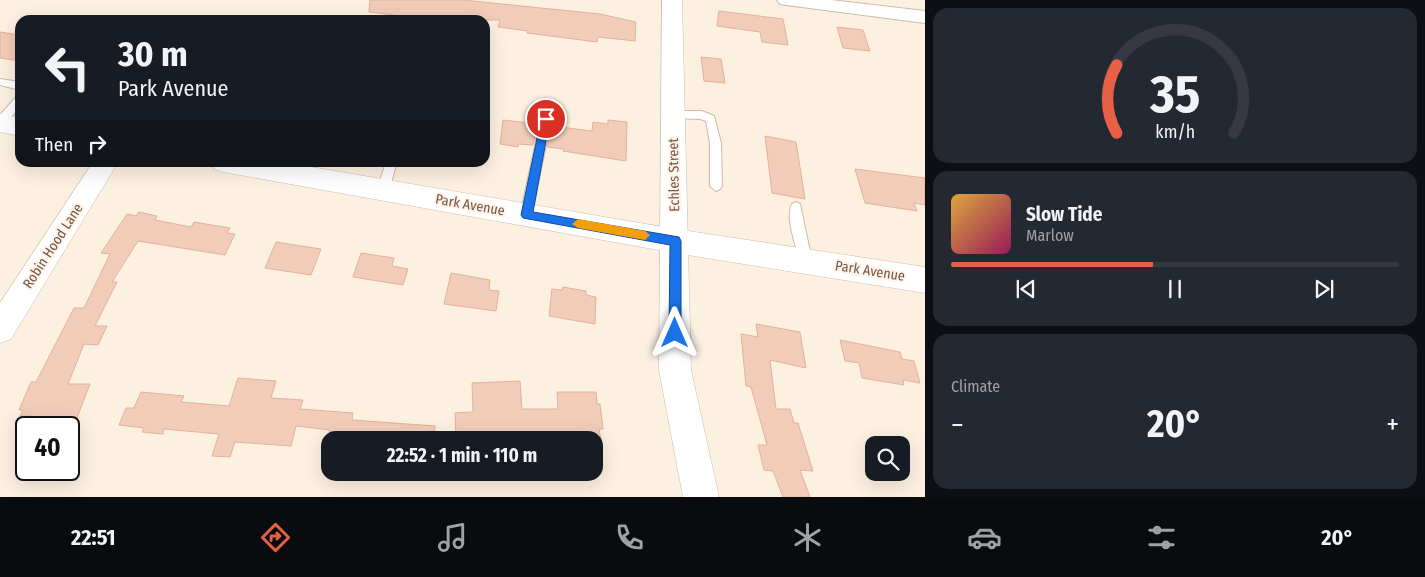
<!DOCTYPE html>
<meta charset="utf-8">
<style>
:root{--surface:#171b24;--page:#242831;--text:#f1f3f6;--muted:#9ea1a6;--line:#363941;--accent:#e66046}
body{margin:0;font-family:"Fira Sans Condensed",sans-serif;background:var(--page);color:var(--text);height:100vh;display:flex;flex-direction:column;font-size:19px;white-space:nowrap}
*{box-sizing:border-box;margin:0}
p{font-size:16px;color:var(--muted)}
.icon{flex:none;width:28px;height:28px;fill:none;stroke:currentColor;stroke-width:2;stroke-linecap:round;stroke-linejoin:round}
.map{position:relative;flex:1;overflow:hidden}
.panel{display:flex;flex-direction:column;gap:8px;padding:8px;background:#0d0f14;width:500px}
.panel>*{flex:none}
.top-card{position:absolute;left:15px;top:15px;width:475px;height:152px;border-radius:15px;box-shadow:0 5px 20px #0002;background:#171b24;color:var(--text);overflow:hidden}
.tools{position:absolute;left:865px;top:436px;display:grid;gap:10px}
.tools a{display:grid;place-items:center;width:45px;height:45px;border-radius:10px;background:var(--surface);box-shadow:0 5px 20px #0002;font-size:25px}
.speed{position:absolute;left:15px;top:416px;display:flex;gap:10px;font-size:25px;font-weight:700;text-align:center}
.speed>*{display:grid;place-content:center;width:65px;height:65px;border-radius:50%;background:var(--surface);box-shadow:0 5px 20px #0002;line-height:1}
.speed .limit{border:2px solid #111;border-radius:8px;background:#fff;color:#111}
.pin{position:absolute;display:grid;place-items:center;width:42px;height:42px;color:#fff;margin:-21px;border:2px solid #fff;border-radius:50%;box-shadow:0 1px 5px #0007}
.me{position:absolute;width:55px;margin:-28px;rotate:0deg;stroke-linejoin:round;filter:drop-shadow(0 0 4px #0008)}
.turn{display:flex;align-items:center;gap:18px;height:105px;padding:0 20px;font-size:22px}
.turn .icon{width:65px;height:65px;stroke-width:2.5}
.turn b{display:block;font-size:35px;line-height:42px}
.then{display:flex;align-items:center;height:48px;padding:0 20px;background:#0003;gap:10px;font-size:19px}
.big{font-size:38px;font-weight:700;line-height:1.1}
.panel .card{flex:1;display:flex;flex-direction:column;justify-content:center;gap:8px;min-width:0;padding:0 18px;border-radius:15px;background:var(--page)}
.panel .dial{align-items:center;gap:0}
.dial svg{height:130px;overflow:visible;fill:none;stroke:var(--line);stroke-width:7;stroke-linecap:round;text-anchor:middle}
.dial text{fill:var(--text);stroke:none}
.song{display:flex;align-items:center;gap:15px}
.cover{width:60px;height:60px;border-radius:8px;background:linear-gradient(135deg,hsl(40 70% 55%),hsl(330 70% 35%))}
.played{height:5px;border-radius:2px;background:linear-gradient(90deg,var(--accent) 45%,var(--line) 45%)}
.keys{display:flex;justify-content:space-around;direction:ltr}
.heat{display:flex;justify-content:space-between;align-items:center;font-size:28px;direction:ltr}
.trip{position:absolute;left:321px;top:431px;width:282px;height:50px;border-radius:15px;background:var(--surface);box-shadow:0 5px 20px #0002;font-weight:700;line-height:50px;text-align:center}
.dock{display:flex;height:80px;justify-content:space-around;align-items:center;background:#090b0e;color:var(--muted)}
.dock .icon{width:35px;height:35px}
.dock .selected{color:var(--accent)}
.dock b{font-size:22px;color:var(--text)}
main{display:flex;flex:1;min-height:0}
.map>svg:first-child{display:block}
.building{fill:#f1ccb9;stroke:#e4b19a}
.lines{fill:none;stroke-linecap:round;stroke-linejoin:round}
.service-casing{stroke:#cfb9ab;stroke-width:2}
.minor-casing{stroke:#cfb9ab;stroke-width:2}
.tertiary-casing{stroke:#cfb9ab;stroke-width:1}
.secondary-casing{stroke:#d2b8a8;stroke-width:1}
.service{fill:#fff;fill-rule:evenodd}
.minor{fill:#fff;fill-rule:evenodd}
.tertiary{fill:#fff;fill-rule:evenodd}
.secondary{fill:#fff;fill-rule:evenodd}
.route{fill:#1a73e8;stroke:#114b97}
.slow{fill:#f59e0b}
.labels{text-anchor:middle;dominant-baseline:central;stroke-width:4;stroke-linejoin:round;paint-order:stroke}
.street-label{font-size:14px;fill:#735548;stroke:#fff4e7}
</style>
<main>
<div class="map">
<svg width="925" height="497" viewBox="0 0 925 497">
<rect width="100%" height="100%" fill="#fcf0e1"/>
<path class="building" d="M370,0H463L600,14L636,22L635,41L598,37L597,42L527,33L528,31L498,27L500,20H434L369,12Z
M719,11L783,19L788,45L762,42L760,32L717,26Z
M837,27L863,30L870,51L843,48Z
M0,32L20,35V61L0,58Z
M701,57L721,59L725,83L704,81Z
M503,120L538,124L533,145L518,144V147L500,144Z
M608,120L627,122L626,161L563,151L564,149L547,147L552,126L592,131L593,122L608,124Z
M765,136L796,142L805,199L772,193Z
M855,169L925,178V205L914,203L917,211L865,203Z
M139,212L157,216L155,220L191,227L194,222L230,228L227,233L235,234L225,255L138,241L112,282H117L95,326H107L98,345L84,344L68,384H90L75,423H27L30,416H20L23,410H19L31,382H36L74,308H84L110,254L101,253L127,214L136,216Z
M276,242L321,249L311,275L265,268Z
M361,253L394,258L392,266L408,269L403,285L353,277Z
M451,273L490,280L489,290L499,291L496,311L444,304Z
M563,287L586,291V295L596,297L595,324L549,316L552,289L562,290Z
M756,324L800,332L806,368L770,360L776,409H790L794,423H798L813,471L800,470L810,497H783L773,471L764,470L758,445H767L751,387L746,386L741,334L758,337Z
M840,340L900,352L902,359L914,361L920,383L903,380L904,385L862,378L859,363L845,361Z
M238,378L276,381L271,398L303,400L300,409L353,413L352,420L435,426L434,440H328L330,430L296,426L291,446L235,442L230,457L212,456L219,434L164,429L163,434L142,432L144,428L119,425L126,408H134L141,392L184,396L181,402L229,406Z
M520,381L522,409H558L557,392H596L597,404H600L603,429H599L601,440H456L455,413L473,412L472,383Z"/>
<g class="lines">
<defs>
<path id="service" d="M0,79L20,82V90L0,85Z
M20,96V107L4,125L0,126V115L16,97Z
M674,111H702L714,116L721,143L722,186L720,189L716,191L710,186V143L706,121L700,119L670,118L669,115L670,112Z
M546,115L551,119L532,215L530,218H522L520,215L541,119Z
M386,162H397L389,190L387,193H379L377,190Z
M796,202L800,204L812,261L810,265L806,267L802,265L800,261C796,245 785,219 792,204Z"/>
<path id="minor" d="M777,0H831L925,11V23L786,5L780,4Z"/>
<path id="tertiary" d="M662,0H682L691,370L719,497H683L659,370Z
M93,162H118L11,339L0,343V303Z"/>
<path id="secondary" d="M0,114L20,118V136L0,132Z
M211,162H282L675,229L925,267V293L675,253L223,172L214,169Z"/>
</defs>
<use href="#service" class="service-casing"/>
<use href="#minor" class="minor-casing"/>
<use href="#tertiary" class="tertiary-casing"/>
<use href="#secondary" class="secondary-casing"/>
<use href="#service" class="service"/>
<use href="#minor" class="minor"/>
<use href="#tertiary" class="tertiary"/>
<use href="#secondary" class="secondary"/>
</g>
<path class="route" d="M546,116L550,119L533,212L679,237L681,241V333L679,337L675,339L670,337L669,333L670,245L523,218L521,215L541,119Z"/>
<path class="slow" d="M578,219L645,231L650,235L645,240L578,228L572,224Z"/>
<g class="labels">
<g class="street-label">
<text transform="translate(674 175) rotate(-91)">Echles Street</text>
<text transform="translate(470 205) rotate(10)">Park Avenue</text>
<text transform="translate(53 246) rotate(-57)">Robin Hood Lane</text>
<text transform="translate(870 271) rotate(9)">Park Avenue</text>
</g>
</g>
</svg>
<div class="tools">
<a><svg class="icon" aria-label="search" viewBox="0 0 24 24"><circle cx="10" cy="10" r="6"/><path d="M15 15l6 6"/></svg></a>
</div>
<div class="speed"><div class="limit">40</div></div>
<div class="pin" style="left:546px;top:119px;background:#d93025"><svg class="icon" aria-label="arrive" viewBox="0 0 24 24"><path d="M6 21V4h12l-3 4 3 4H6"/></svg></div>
<svg class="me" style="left:675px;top:333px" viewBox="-20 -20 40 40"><path d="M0-17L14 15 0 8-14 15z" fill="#1a73e8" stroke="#fff" stroke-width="4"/></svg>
<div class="trip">22:52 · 1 min · 110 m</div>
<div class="top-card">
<div class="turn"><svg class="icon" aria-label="left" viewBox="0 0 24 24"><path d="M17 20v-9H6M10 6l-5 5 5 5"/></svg><div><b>30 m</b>Park Avenue</div></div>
<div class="then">Then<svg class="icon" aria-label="right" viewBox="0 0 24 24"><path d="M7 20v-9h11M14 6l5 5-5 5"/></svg></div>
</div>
</div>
<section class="panel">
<div class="card dial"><svg viewBox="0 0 100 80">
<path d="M14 69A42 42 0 1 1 86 69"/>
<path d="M14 69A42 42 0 0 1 14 27" stroke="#e66046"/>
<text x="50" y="56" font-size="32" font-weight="700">35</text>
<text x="50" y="72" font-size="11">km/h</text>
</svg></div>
<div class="card">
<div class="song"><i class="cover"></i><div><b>Slow Tide</b><p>Marlow</p></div></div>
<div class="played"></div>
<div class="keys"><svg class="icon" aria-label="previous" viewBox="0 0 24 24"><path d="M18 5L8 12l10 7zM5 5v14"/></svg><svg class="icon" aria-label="pause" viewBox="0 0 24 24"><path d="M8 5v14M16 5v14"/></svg><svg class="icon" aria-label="next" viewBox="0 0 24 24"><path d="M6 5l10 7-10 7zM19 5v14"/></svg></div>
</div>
<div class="card"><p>Climate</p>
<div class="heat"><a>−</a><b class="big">20°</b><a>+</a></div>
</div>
</section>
</main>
<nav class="dock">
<b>22:51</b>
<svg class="icon selected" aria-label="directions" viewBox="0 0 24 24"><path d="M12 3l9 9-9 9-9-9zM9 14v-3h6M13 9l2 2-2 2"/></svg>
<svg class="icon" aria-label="music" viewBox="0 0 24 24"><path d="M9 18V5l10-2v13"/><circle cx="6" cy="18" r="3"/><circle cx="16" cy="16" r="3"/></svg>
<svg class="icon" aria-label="phone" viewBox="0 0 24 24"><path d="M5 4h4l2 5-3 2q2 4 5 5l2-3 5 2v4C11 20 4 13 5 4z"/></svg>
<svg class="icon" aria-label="climate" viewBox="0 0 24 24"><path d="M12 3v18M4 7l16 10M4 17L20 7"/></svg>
<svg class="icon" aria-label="car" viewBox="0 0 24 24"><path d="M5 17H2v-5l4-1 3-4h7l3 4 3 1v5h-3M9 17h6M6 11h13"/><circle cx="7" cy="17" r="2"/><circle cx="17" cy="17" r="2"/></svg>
<svg class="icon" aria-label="filters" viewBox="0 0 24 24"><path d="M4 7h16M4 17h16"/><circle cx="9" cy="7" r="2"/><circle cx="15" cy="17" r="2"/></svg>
<b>20°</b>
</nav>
